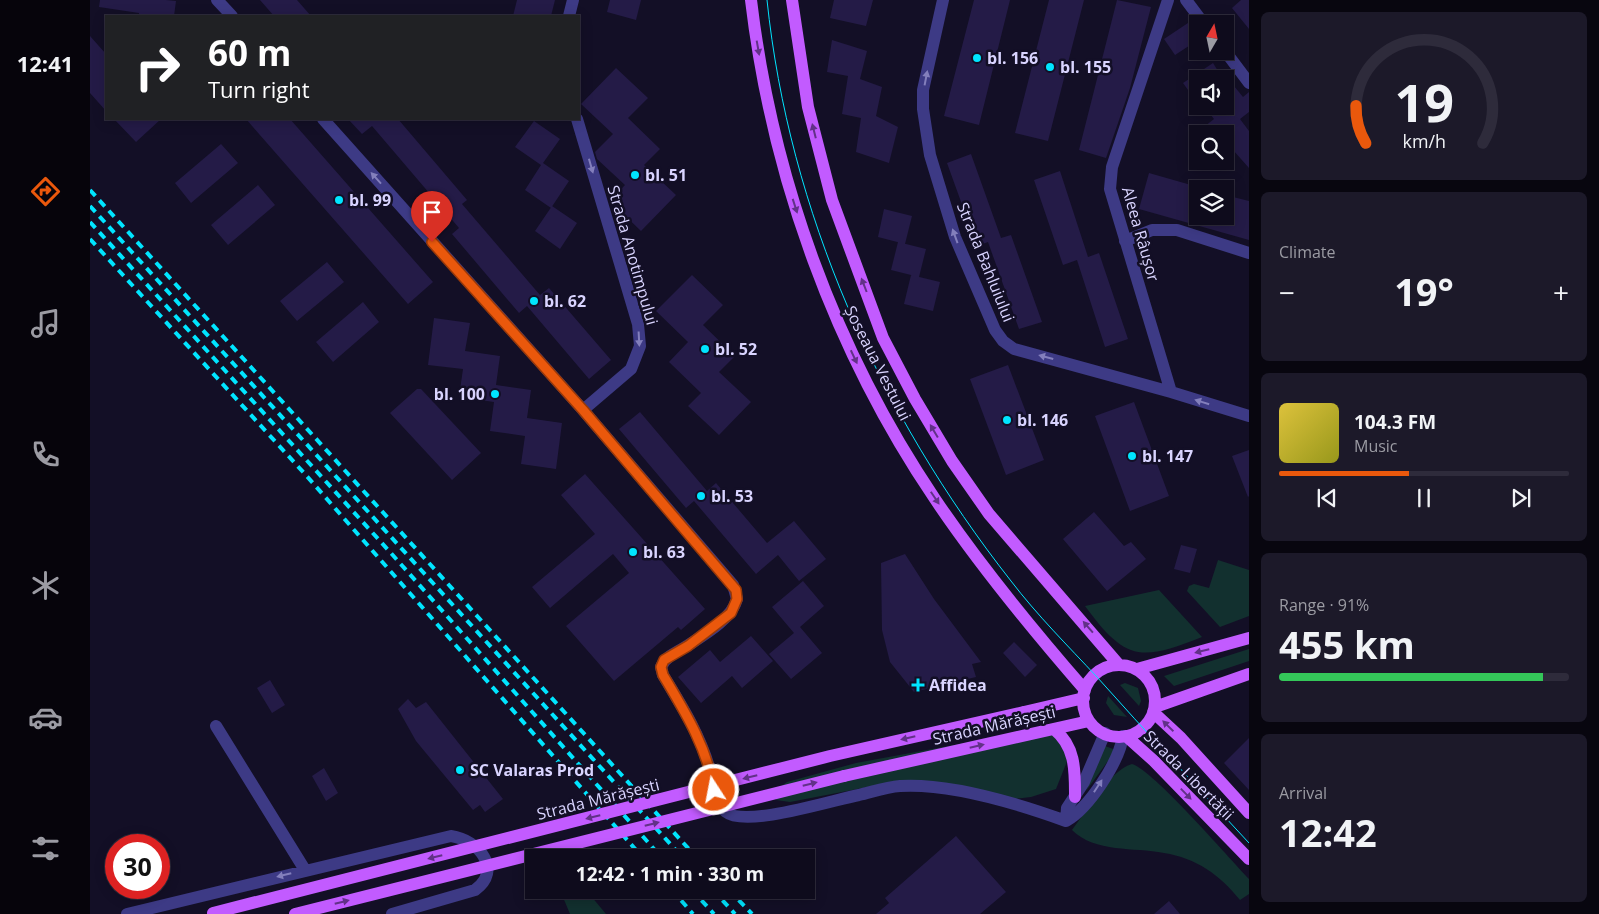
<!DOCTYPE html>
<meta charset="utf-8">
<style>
:root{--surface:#0e0b1c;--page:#1c1929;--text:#f1f3f6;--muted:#9b9ba3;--line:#2e2b3b;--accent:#ea580c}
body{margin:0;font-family:"Open Sans",sans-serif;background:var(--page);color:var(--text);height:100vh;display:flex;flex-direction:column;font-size:19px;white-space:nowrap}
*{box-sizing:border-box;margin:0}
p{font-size:16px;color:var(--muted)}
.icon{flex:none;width:28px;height:28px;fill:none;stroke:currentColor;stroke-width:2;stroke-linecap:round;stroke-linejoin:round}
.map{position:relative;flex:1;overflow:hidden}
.drawer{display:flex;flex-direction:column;gap:12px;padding:12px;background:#08060f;width:350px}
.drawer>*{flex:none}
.guide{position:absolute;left:15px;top:15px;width:475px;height:105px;border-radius:0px;box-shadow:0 2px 12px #0003,0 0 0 1px var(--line);background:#202124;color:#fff;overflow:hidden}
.needle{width:32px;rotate:9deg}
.buttons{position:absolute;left:1099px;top:15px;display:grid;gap:10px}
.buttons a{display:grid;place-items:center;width:45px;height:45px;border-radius:0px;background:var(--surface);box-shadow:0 2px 12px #0003,0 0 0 1px var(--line);font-size:25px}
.speed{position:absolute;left:15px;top:834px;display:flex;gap:10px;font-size:25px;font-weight:700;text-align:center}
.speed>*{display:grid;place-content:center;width:65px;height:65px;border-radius:50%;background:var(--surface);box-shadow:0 2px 12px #0003,0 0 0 1px var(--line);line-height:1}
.speed .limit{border:8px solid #d22;background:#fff;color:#111}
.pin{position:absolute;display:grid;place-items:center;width:42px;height:42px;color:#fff;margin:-51px -21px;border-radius:50% 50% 50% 0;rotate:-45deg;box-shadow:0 0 5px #0007}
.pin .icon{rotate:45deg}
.me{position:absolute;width:55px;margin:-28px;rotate:349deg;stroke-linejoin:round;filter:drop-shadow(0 0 4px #0008)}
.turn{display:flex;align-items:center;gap:18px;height:105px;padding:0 20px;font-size:22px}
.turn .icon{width:65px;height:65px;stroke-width:2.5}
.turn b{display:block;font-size:35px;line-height:42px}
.big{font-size:38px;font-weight:700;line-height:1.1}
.drawer .widget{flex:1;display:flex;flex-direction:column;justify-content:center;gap:8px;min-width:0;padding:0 18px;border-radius:8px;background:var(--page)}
.drawer .dial{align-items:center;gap:0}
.dial svg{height:130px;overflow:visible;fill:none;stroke:var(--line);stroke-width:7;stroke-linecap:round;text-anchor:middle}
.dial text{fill:var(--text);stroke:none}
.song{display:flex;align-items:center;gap:15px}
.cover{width:60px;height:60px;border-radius:8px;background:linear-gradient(135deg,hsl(50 70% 55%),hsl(60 70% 35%))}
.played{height:5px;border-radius:2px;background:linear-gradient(90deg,var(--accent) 45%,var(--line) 45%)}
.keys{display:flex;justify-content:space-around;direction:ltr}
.heat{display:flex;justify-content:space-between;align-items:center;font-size:28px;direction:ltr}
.charge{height:8px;border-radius:4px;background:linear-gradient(90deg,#34c759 91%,var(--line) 0)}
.trip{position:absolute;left:435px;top:849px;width:290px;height:50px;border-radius:0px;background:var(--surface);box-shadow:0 2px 12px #0003,0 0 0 1px var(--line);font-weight:700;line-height:50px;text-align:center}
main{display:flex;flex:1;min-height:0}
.tabs{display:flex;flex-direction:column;width:90px;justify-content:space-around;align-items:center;background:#06040b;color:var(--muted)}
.tabs .icon{width:35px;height:35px}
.tabs .current{color:var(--accent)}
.tabs b{font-size:22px;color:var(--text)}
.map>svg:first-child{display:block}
.green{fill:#12302f}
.building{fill:#241b47}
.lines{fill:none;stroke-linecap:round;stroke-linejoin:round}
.minor{stroke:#3d3a85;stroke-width:12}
.major{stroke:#c25bff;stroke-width:12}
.tram{stroke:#00e5ff;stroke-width:1}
.rail{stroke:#00e5ff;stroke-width:4;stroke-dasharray:8 6;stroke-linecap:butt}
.major-bridge{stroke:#c25bff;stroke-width:12}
.oneway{fill:#623188}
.oneway2{fill:#837fbc}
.route-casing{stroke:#983908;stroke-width:12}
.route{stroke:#ea580c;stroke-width:9}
.poi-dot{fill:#00e5ff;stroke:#130f26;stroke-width:2}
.labels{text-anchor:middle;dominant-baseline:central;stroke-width:5;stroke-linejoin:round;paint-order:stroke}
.poi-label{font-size:16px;font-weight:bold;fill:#d9d4ff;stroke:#130f26;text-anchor:start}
.street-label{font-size:16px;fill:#d9d4ff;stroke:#130f26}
</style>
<main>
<nav class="tabs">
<b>12:41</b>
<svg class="icon current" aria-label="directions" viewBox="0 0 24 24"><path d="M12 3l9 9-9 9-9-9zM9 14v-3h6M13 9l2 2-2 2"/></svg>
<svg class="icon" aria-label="music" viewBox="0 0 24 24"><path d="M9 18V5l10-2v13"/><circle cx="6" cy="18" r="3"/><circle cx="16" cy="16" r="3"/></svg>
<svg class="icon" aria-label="phone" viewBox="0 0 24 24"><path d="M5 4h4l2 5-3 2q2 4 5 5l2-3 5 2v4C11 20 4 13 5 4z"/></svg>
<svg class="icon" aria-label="climate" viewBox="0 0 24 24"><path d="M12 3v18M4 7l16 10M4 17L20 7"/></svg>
<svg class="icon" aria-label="car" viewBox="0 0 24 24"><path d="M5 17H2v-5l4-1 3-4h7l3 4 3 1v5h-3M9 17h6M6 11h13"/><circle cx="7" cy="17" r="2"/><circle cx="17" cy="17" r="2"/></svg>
<svg class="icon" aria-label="filters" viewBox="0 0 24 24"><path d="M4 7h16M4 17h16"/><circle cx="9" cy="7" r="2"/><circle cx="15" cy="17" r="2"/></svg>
</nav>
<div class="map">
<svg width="1159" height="914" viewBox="0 0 1159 914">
<rect width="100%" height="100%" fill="#130f26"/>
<path class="green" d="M1128,560L1159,570V616L1130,627L1097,591L1099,586L1104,584L1119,588Z
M1069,590L1112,637C1051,661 1036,662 995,606Z
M1159,649V661L1084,686L1074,676Z
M1035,683L1048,688L1051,701L1049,706L1030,685Z
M1018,696L1037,717L1024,715L1016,703Z
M956,728L973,741L978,759L966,789L941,797L923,799L809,781L700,802L686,800L687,789L697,782L766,763Z
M1015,746L1026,750L996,791Z
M1042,764C1063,770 1139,858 1159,879V894L1150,900C1130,875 1106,858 1074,853C1044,847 1005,853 982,830C996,812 1020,770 1042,764Z
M470,890H496L516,914H480Z"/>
<path class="building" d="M10,0H76L86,1L84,16H49V13L9,7Z
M170,0H207L221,16H184Z
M427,0H465L461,16H423Z
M520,0H551L546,20L517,12Z
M744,0H783L776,26L740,18Z
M884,0H920L889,125L854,116Z
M959,0H994L958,141L925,133Z
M1027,0L1061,7L1040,88L1016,158L989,150Z
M1151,0H1159V29L1142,8Z
M1101,21L1108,29V40L1085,55L1074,39Z
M0,36L16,54V111L0,93Z
M742,40L777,51L770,79L792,87L786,116L808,127L799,163L766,152L771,118L752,114L758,76L737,72Z
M1123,63L1133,79H1108V104L1093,83Z
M526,68L558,98L538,118L570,149L554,165L586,195L551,231L520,201L535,185L507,159L505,152L523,134L491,104Z
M1135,75L1153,97L1159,92V112L1150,119L1159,131V168L1135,141V134H1105L1124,119L1114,106H1135Z
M24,119H71L46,142Z
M156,119H200L343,282L318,304Z
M258,119H308L377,200L372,204L450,295L459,288L521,360L499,379L437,306L429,313L362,234L369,228L282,126L272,134Z
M444,121L470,139L453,163L479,181L461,208L435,190L451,165L425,147Z
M131,144L148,163L101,203L85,183Z
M881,154L911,238L921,235L952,322L929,329L898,242L887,246L857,163Z
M970,171L998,257L1009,253L1038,339L1015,347L987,260L973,265L944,180Z
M1059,173L1108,187V216H1135V195L1159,201V240L1049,209Z
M168,185L185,205L138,245L121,225Z
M462,206L487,223L470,249L445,231Z
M794,209L822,216L815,244L788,237Z
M808,242L836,249L829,277L801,270Z
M237,262L254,282L207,321L190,301Z
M602,275L633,305L613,325L645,356L629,372L661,402L629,435L598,406L611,393L579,362L598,342L566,311Z
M821,275L850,282L843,311L814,304Z
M273,302L289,322L243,362L226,342Z
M344,318L380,323L375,351L410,356L406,385L441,390L437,418L472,423L466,469L431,464L435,436L400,431L404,402L369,397L373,369L338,365Z
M918,365L954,460L916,475L880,379Z
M327,389H331L391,453L362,480L300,413Z
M1044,402L1079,496L1040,511L1005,416Z
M550,412L617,491L626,483L677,543L704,521L736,559L709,581L688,555L666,574L604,501L596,508L529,429Z
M1159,450V496L1158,497L1142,456Z
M495,474L615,609L591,630L588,627L524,681L476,626L539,573L523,554L460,608L442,587L505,534L471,495Z
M1004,512L1034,546L1041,542L1056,559L1017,591L973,539Z
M1091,545L1107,549L1100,573L1084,569Z
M815,554L844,599L891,662L882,664L886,677L824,692L800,662L792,630L791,563Z
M713,581L734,606L710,627L732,653L701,679L679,654L704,633L682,607Z
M661,636L683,661L652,688L642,676L611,703L588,677L620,650L630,662Z
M924,642L947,665L935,677L913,653Z
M180,680L195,705L182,713L167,688Z
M318,699L326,708L336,702L413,799L395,812L390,805L383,810L326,741L308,709Z
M1159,738V790L1134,763Z
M234,768L248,793L236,801L222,776Z
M866,836L916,892L890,914H786L799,903L795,898Z
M1079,901L1090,914H1064Z"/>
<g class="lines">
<path class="minor" d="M127,0L142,16
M853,0L833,90V109L840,155L865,237L905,330L913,341L924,349L1081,392L1159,416
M1078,0L1022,167L1020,189L1081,392
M1096,0L1114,24
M479,16L483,0
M1135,51L1159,83
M233,119L493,410L643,585L647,599C642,619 614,635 597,646C587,652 576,656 571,667L573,675C591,705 609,733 619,767C624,782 622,801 636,812C655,828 743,800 769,795C782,792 796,787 810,786C860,783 929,804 976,821C999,808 1029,762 1033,736
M487,119L548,324L550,346L541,369L493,410
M1035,241L1062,230H1087L1159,253
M126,726L215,870
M976,821L977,808L994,782L1015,733
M37,914L361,836C389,840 413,870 385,890L302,914"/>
<path class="major" d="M661,0C682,177 745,351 845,499C890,566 942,629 995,690
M702,0L718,107L742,200L793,338L825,399L862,461L899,514L1029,665
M993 701a36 36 0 1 1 72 0a36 36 0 1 1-72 0Z
M1047,669L1159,638
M1065,707L1159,674
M934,712L994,698
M1063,712L1091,738L1159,813
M964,729C986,747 985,771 985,797
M1036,736L1064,761L1159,859
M754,776L999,721"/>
<path class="tram" d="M677,0C699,212 789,413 921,581C947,615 978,646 1007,677C1057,733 1108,788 1159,843"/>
<path class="rail" d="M0,190L607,858
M0,206L593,858
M0,222L300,552L572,858
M0,239L214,473L553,858
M582,890L603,914
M602,890L624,914
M623,890L645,914
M639,890L662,914"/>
<path class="major-bridge" d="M123,913L740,756L934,712
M205,914L754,776"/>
</g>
<defs><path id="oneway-solid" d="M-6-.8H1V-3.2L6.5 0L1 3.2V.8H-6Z" transform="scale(1.25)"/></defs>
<g class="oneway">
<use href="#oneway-solid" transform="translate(668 48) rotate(80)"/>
<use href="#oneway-solid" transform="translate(724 131) rotate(-104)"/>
<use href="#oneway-solid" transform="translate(705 206) rotate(72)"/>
<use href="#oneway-solid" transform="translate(774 285) rotate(-111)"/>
<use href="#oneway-solid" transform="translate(764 357) rotate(65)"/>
<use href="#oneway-solid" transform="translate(844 431) rotate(-121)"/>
<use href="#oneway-solid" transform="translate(845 498) rotate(56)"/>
<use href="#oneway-solid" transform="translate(998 627) rotate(-131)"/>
<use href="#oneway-solid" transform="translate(1112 651) rotate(166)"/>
<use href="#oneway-solid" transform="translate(1078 726) rotate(-136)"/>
<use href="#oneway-solid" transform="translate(818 738) rotate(167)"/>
<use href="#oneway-solid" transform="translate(887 746) rotate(-13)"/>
<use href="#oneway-solid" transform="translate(660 777) rotate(166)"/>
<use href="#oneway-solid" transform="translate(720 784) rotate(-14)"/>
<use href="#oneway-solid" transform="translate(1096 794) rotate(46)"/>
<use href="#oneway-solid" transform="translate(503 817) rotate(166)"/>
<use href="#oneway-solid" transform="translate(562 824) rotate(-14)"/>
<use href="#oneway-solid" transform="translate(345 857) rotate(166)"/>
<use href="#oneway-solid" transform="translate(252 902) rotate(-14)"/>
</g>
<g class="oneway2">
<use href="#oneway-solid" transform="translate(836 78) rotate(-79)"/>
<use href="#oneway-solid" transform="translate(501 166) rotate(74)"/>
<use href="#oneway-solid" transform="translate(286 178) rotate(-132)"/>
<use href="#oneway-solid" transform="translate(865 236) rotate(-110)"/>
<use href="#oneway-solid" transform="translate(549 339) rotate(87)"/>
<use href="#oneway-solid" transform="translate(956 357) rotate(-165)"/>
<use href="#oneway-solid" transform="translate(1112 402) rotate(-163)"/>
<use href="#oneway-solid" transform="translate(1008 786) rotate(-57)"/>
<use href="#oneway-solid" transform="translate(194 875) rotate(166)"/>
</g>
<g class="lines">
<defs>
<path id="route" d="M342,242L493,410L646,590L647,599L641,613L598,646L574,660L571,667L573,675C595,712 617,747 624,790"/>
</defs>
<use href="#route" class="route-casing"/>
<use href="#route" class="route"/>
</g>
<g class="poi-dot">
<circle cx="887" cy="58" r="5"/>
<circle cx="960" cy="67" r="5"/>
<circle cx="545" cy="175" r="5"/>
<circle cx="249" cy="200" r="5"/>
<circle cx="444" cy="301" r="5"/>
<circle cx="615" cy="349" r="5"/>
<circle cx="405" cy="394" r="5"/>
<circle cx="917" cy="420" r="5"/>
<circle cx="1042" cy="456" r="5"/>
<circle cx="611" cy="496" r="5"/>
<circle cx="543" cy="552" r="5"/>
<path d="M825.5 677.5h5v5h5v5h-5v5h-5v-5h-5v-5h5z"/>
<circle cx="370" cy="770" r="5"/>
</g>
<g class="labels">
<g class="poi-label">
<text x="897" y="58">bl. 156</text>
<text x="970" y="67">bl. 155</text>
<text x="555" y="175">bl. 51</text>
<text x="259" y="200">bl. 99</text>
<text x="454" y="301">bl. 62</text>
<text x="625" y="349">bl. 52</text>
<text x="395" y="394" text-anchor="end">bl. 100</text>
<text x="927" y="420">bl. 146</text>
<text x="1052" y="456">bl. 147</text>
<text x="621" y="496">bl. 53</text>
<text x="553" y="552">bl. 63</text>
<text x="839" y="685">Affidea</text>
<text x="380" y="770">SC Valaras Prod</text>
</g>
<g class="street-label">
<text transform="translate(1051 234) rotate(74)">Aleea Râușor</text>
<text transform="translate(543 255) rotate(74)">Strada Anotimpului</text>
<text transform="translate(896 262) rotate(68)">Strada Bahluiului</text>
<text transform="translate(788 363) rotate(63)">Șoseaua Vestului</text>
<text transform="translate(904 725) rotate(-13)">Strada Mărășești</text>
<text transform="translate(1099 775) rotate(45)">Strada Libertății</text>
<text transform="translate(508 799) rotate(-14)">Strada Mărășești</text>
</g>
</g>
</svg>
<div class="buttons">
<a><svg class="needle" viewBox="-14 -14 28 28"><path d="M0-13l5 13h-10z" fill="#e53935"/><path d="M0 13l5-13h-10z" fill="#9b9ba3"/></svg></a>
<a><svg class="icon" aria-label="sound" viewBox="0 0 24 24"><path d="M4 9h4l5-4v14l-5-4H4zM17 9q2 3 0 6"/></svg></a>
<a><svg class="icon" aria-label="search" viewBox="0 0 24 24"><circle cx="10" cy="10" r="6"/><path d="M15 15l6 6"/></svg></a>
<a><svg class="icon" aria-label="layers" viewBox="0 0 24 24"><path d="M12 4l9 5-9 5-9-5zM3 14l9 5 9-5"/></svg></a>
</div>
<div class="speed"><div class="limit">30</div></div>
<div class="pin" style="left:342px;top:242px;background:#d93025"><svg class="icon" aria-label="arrive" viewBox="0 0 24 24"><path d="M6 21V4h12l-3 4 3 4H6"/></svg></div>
<svg class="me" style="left:624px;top:790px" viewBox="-20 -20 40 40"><circle r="17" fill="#ea580c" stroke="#fff" stroke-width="3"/><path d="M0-11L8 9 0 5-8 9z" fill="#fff"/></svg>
<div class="trip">12:42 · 1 min · 330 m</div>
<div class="guide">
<div class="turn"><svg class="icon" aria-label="right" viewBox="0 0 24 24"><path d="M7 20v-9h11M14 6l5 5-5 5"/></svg><div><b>60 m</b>Turn right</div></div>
</div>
</div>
<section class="drawer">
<div class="widget dial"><svg viewBox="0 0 100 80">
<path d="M14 69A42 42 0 1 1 86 69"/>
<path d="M14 69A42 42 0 0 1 8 46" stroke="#ea580c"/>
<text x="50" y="56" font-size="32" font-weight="700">19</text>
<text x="50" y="72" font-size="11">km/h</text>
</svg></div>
<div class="widget"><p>Climate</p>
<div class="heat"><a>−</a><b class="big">19°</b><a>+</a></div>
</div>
<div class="widget">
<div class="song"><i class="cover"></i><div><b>104.3 FM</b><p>Music</p></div></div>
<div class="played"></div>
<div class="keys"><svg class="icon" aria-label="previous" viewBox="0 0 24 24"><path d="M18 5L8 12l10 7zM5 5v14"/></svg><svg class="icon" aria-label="pause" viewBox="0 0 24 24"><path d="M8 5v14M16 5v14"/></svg><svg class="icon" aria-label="next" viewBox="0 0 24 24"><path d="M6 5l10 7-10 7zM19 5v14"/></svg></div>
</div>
<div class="widget"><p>Range · 91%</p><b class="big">455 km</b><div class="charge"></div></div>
<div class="widget"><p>Arrival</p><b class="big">12:42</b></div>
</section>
</main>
